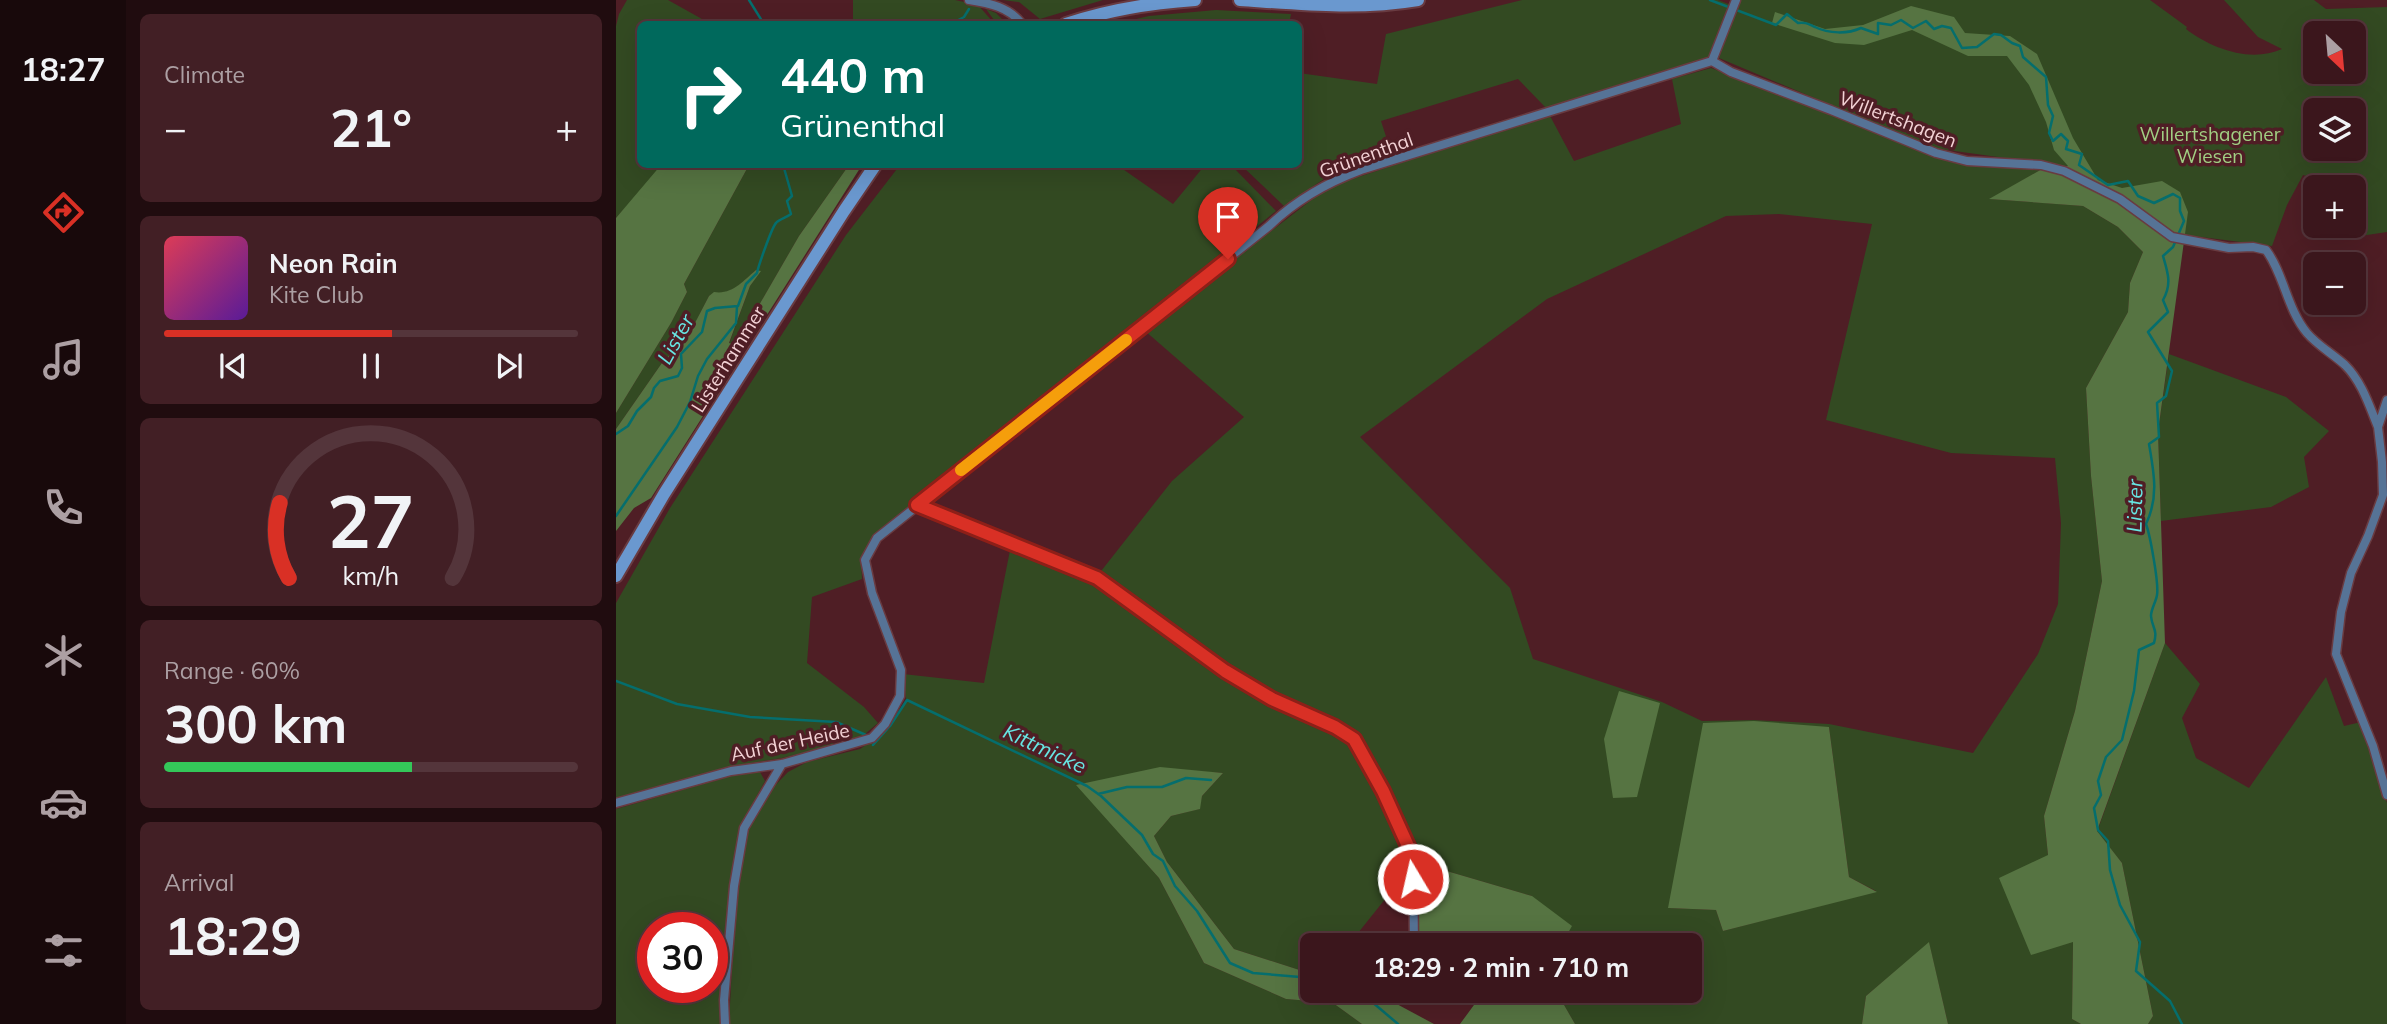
<!DOCTYPE html>
<meta charset="utf-8">
<style>
:root{--surface:#3b161c;--page:#421f25;--text:#f1f3f6;--muted:#ac9fa3;--line:#54353b;--accent:#d93025}
body{margin:0;font-family:Mulish,sans-serif;background:var(--page);color:var(--text);height:100vh;display:flex;flex-direction:column;font-size:26px;white-space:nowrap}
*{box-sizing:border-box;margin:0}
p{font-size:23px;color:var(--muted)}
.icon{flex:none;width:38px;height:38px;fill:none;stroke:currentColor;stroke-width:2;stroke-linecap:round;stroke-linejoin:round}
.map{position:relative;flex:1;overflow:hidden}
.sheet{display:flex;flex-direction:column;gap:14px;padding:14px;background:#200c0f;width:490px}
.sheet>*{flex:none}
.banner{position:absolute;left:21px;top:21px;width:665px;height:147px;border-radius:10px;box-shadow:0 7px 28px #0002,0 0 0 2px var(--line);background:#00695c;color:#fff;overflow:hidden}
.needle{width:46px;rotate:154deg}
.buttons{position:absolute;left:1687px;top:21px;display:grid;gap:14px}
.buttons a{display:grid;place-items:center;width:63px;height:63px;border-radius:10px;background:var(--surface);box-shadow:0 7px 28px #0002,0 0 0 2px var(--line);font-size:35px}
.speed{position:absolute;left:21px;top:912px;display:flex;gap:14px;font-size:35px;font-weight:700;text-align:center}
.speed>*{display:grid;place-content:center;width:91px;height:91px;border-radius:50%;background:var(--surface);box-shadow:0 7px 28px #0002,0 0 0 2px var(--line);line-height:1}
.speed .limit{border:10px solid #d22;background:#fff;color:#111}
.pin{position:absolute;display:grid;place-items:center;width:60px;height:60px;color:#fff;margin:-72px -30px;border-radius:50% 50% 50% 0;rotate:-45deg;box-shadow:0 0 7px #0007}
.pin .icon{rotate:45deg}
.me{position:absolute;width:77px;margin:-38px;rotate:351deg;stroke-linejoin:round;filter:drop-shadow(0 0 5px #0008)}
.turn{display:flex;align-items:center;gap:24px;height:147px;padding:0 28px;font-size:32px}
.turn .icon{width:91px;height:91px;stroke-width:2.5}
.turn b{display:block;font-size:49px;line-height:60px}
.big{font-size:52px;font-weight:700;line-height:1.1}
.sheet .widget{flex:1;display:flex;flex-direction:column;justify-content:center;gap:10px;min-width:0;padding:0 24px;border-radius:10px;background:var(--page)}
.sheet .dial{align-items:center;gap:0}
.dial svg{height:182px;overflow:visible;fill:none;stroke:var(--line);stroke-width:7;stroke-linecap:round;text-anchor:middle}
.dial text{fill:var(--text);stroke:none}
.song{display:flex;align-items:center;gap:21px}
.cover{width:84px;height:84px;border-radius:10px;background:linear-gradient(135deg,hsl(350 70% 55%),hsl(270 70% 35%))}
.played{height:7px;border-radius:4px;background:linear-gradient(90deg,var(--accent) 55%,var(--line) 55%)}
.keys{display:flex;justify-content:space-around;direction:ltr}
.heat{display:flex;justify-content:space-between;align-items:center;font-size:38px;direction:ltr}
.charge{height:10px;border-radius:5px;background:linear-gradient(90deg,#34c759 60%,var(--line) 0)}
.trip{position:absolute;left:684px;top:933px;width:402px;height:70px;border-radius:10px;background:var(--surface);box-shadow:0 7px 28px #0002,0 0 0 2px var(--line);font-weight:700;line-height:70px;text-align:center}
main{display:flex;flex:1;min-height:0}
.tab-bar{display:flex;flex-direction:column;width:126px;justify-content:space-around;align-items:center;background:#18090b;color:var(--muted)}
.tab-bar .icon{width:49px;height:49px}
.tab-bar .on{color:var(--accent)}
.tab-bar b{font-size:32px;color:var(--text)}
.map>svg:first-child{display:block}
.green{fill:#334a22;fill-rule:evenodd}
.forest{fill:#567442}
.lines{fill:none;stroke-linecap:round;stroke-linejoin:round}
.stream{stroke:#056e6d;stroke-width:2.5}
.minor-casing{stroke:#693b41;stroke-width:11}
.secondary-casing{stroke:#693b41;stroke-width:16}
.minor{stroke:#567396;stroke-width:8}
.secondary{stroke:#6a98cf;stroke-width:12}
.route-casing{stroke:#8d1f18;stroke-width:18}
.route{stroke:#d93025;stroke-width:12}
.slow{stroke:#f59e0b;stroke-width:12}
.labels{text-anchor:middle;dominant-baseline:central;stroke-width:7;stroke-linejoin:round;paint-order:stroke}
.street-label{font-size:19px;fill:#f3d2d5;stroke:#4f1e25}
.park-label{font-size:19px;fill:#a1cf83;stroke:#4f1e25}
.water-label{font-size:21px;font-style:italic;fill:#67e6e3;stroke:#4f1e25}
</style>
<main>
<nav class="tab-bar">
<b>18:27</b>
<svg class="icon on" aria-label="directions" viewBox="0 0 24 24"><path d="M12 3l9 9-9 9-9-9zM9 14v-3h6M13 9l2 2-2 2"/></svg>
<svg class="icon" aria-label="music" viewBox="0 0 24 24"><path d="M9 18V5l10-2v13"/><circle cx="6" cy="18" r="3"/><circle cx="16" cy="16" r="3"/></svg>
<svg class="icon" aria-label="phone" viewBox="0 0 24 24"><path d="M5 4h4l2 5-3 2q2 4 5 5l2-3 5 2v4C11 20 4 13 5 4z"/></svg>
<svg class="icon" aria-label="climate" viewBox="0 0 24 24"><path d="M12 3v18M4 7l16 10M4 17L20 7"/></svg>
<svg class="icon" aria-label="car" viewBox="0 0 24 24"><path d="M5 17H2v-5l4-1 3-4h7l3 4 3 1v5h-3M9 17h6M6 11h13"/><circle cx="7" cy="17" r="2"/><circle cx="17" cy="17" r="2"/></svg>
<svg class="icon" aria-label="filters" viewBox="0 0 24 24"><path d="M4 7h16M4 17h16"/><circle cx="9" cy="7" r="2"/><circle cx="15" cy="17" r="2"/></svg>
</nav>
<section class="sheet">
<div class="widget"><p>Climate</p>
<div class="heat"><a>−</a><b class="big">21°</b><a>+</a></div>
</div>
<div class="widget">
<div class="song"><i class="cover"></i><div><b>Neon Rain</b><p>Kite Club</p></div></div>
<div class="played"></div>
<div class="keys"><svg class="icon" aria-label="previous" viewBox="0 0 24 24"><path d="M18 5L8 12l10 7zM5 5v14"/></svg><svg class="icon" aria-label="pause" viewBox="0 0 24 24"><path d="M8 5v14M16 5v14"/></svg><svg class="icon" aria-label="next" viewBox="0 0 24 24"><path d="M6 5l10 7-10 7zM19 5v14"/></svg></div>
</div>
<div class="widget dial"><svg viewBox="0 0 100 80">
<path d="M14 69A42 42 0 1 1 86 69"/>
<path d="M14 69A42 42 0 0 1 10 36" stroke="#d93025"/>
<text x="50" y="56" font-size="32" font-weight="700">27</text>
<text x="50" y="72" font-size="11">km/h</text>
</svg></div>
<div class="widget"><p>Range · 60%</p><b class="big">300 km</b><div class="charge"></div></div>
<div class="widget"><p>Arrival</p><b class="big">18:29</b></div>
</section>
<div class="map">
<svg width="1771" height="1024" viewBox="0 0 1771 1024">
<rect width="100%" height="100%" fill="#4f1e25"/>
<path class="green" d="M11,0H52L86,19L90,24H24V164L48,165L0,218V26L3,14Z
M237,0H339L362,5L377,22L378,20L370,9L380,13L391,24H237Z
M387,0H487L424,19L403,2Z
M906,0H1102L1115,5L1094,58L932,110L902,79L765,121L776,155L711,177L668,206L625,165L682,164L683,73L761,84L770,34Z
M1122,0H1534L1571,27L1570,29C1596,49 1635,63 1666,49L1642,37L1608,0H1698L1710,9L1771,7V232L1731,238L1728,226H1738V187H1718L1717,184L1687,175L1671,205L1656,246L1569,235L1490,183L1453,167L1317,148L1103,58ZM1699,33H1738V72H1699ZM1699,110H1738V149H1699Z
M600,10L675,14L673,24H498L533,16Z
M1095,68L1350,163L1426,169L1375,199L1467,206L1502,227L1527,252L1514,283L1512,312L1470,388L1475,476L1486,581L1459,711L1428,816L1432,855L1457,941L1456,1019L1465,1024H1332L1313,943L1250,996L1246,1024H959L940,991L1074,990V945H914L912,942L916,896L800,862C796,838 755,747 736,733C712,717 679,709 654,694C594,659 539,616 482,575L556,481L628,417L528,330L712,187L933,114L958,161L1065,124L1056,79ZM1163,214L1256,224L1210,420L1335,453L1439,458L1445,523L1442,604L1422,654L1357,753L1213,724L1138,720L1086,721L1046,702L917,659L894,588L744,437L931,299L1110,216ZM1213,727L1233,877L1260,891L1107,931L1100,910L1053,908Z
M133,165H233L183,236L120,345L113,344L134,286L144,271L140,270C127,282 116,295 98,293L93,296L69,343L48,360L0,429V413L55,323L71,292L68,284Z
M284,165H501L557,204L589,165H615L660,211L258,536L245,557L246,579L196,597L191,663L248,707L262,723L243,739L166,758L117,766L0,801V603L54,508L230,235Z
M1553,354L1670,397L1713,431L1688,457L1693,487L1655,507L1545,521L1542,432Z
M395,545L480,579L606,674L654,703L734,742L747,758L765,791L792,854L794,868L738,938L747,945H696V974L618,949L551,862L538,836L555,816L583,809L586,796L607,773L576,771L461,785L543,878L588,963L670,999L717,1003L746,1024H113L120,887L133,827L147,798L172,772L191,762L244,749L273,729L290,699L287,674L368,683Z
M1549,643L1584,684L1566,718L1580,758L1633,788L1710,677L1728,726L1745,722L1755,746L1771,803V1024H1532L1537,1016L1506,863L1481,832Z
M144,772L149,781L125,825L108,939L106,1024H0V809L115,776ZM37,928H96V987H37Z"/>
<path class="forest" d="M1295,6L1338,17L1349,33L1394,36L1421,54L1457,138L1482,180L1506,188L1546,181L1564,192L1572,212L1542,432L1549,643L1481,831L1506,863L1537,1016L1532,1024H1465L1456,1019L1457,942L1415,955L1383,878L1432,855L1428,816L1459,711L1486,581L1475,476L1470,388L1512,312L1514,283L1527,252L1502,227L1467,206L1373,199L1426,169L1452,166L1438,150L1430,122L1413,85L1391,56H1352L1296,30L1248,45L1219,43L1156,23L1159,12L1209,29L1247,25Z
M45,165H133L68,284L71,292L55,323L0,413V218Z
M233,165H246L35,498L18,508L0,531V429L48,360L69,342L93,296L98,292C116,295 127,281 140,270L145,271L134,286L113,343L120,345L183,236Z
M1003,691L1044,703L1021,797L997,798L988,739Z
M1138,721L1213,727L1233,877L1261,892L1107,931L1100,910L1052,908L1087,723Z
M544,767L607,773L586,796L584,809L555,816L538,836L551,862L618,949L696,974V990L744,991L777,1002L818,1024H746L717,1003L670,999L588,963L543,878L460,785Z
M800,862L916,896L956,926L945,945L913,942L914,945H854L838,933L800,938Z
M1313,942L1332,1024H1246L1250,996Z
M869,990L940,991L959,1024H844Z"/>
<g class="lines">
<path class="stream" d="M133,0L148,24
M1094,0L1160,25L1171,14L1182,23C1190,22 1192,24 1199,27C1213,34 1232,34 1245,28L1262,34V23L1275,25L1285,20L1297,28L1310,21L1318,29L1326,26L1335,28L1346,48L1361,47L1378,34L1385,35L1396,43L1404,46L1407,57L1430,77L1432,105L1437,116L1433,133L1437,141L1445,134L1452,141L1450,149L1466,154L1463,165L1492,185L1512,181L1522,196L1538,203L1557,194L1564,198V211L1568,221L1557,247L1547,256C1552,273 1556,284 1547,300L1552,312L1532,332L1556,371L1550,396L1541,403L1543,437L1533,444C1538,473 1543,497 1530,524C1534,535 1543,583 1541,595C1540,602 1535,609 1535,616C1536,628 1542,629 1538,643L1523,650L1518,691L1506,740L1490,757L1482,781L1485,795L1478,808L1482,830L1492,841L1494,870L1504,905L1524,942L1520,971L1554,1001L1566,1024
M335,24L348,17L353,9
M0,434L12,426L21,411L35,397L38,388L44,381L62,376L66,368L65,354L86,332L91,311L99,308L122,306L130,284L141,273C142,267 156,227 160,223C163,219 170,218 175,214L171,201L176,196L168,168L178,164
M0,516L61,427L74,402L82,376L91,359L120,323L121,307
M0,681L61,704L134,717L220,722L250,735
M257,745L274,726L291,700L471,786L485,796L526,835L537,854L547,861L559,886L581,911L614,963L637,973L696,978
M482,794L511,787H546L570,778L595,780
M742,990L782,1024"/>
<defs>
<path id="minor" d="M353,0C373,3 393,7 406,24
M1096,61L1115,72L1215,110L1320,153L1351,161L1425,165L1448,171L1504,199L1556,237L1613,248L1637,247L1650,250C1668,274 1671,309 1691,333C1701,345 1717,354 1729,365C1746,382 1753,405 1762,427
M1096,61L1120,0
M1771,400L1762,427L1766,462L1767,495L1752,536L1735,573L1725,612L1720,654L1757,746L1771,795
M301,505L481,577L609,671L656,699L719,727L739,739L767,791L797,857L798,945
M0,803L115,771L166,764L256,738L269,724L284,696L285,670L256,593L249,560L261,538L653,226C680,200 710,183 745,170L1096,61
M109,1024L108,1000L118,886L128,828L166,764"/>
<path id="secondary" d="M624,0C684,4 742,10 802,0
M450,24C492,10 534,3 579,0
M0,576L48,494L228,211L260,164"/>
</defs>
<use href="#minor" class="minor-casing"/>
<use href="#secondary" class="secondary-casing"/>
<use href="#minor" class="minor"/>
<use href="#secondary" class="secondary"/>
</g>
<g class="lines">
<defs>
<path id="route" d="M612,259L301,505L481,578L609,671L656,699L719,727L738,739L767,791L797,857V879"/>
</defs>
<use href="#route" class="route-casing"/>
<use href="#route" class="route"/>
<path class="slow" d="M345,470L510,340"/>
</g>
<g class="labels">
<g class="street-label">
<text transform="translate(1282 119) rotate(21)">Willertshagen</text>
<text transform="translate(750 155) rotate(-20)">Grünenthal</text>
<text transform="translate(112 359) rotate(-58)">Listerhammer</text>
<text transform="translate(174 742) rotate(-12)">Auf der Heide</text>
</g>
<g class="park-label">
<text x="1594" y="134">Willertshagener<tspan x="1594" dy="22">Wiesen</tspan></text>
</g>
<g class="water-label">
<text transform="translate(59 339) rotate(-61)">Lister</text>
<text transform="translate(1518 506) rotate(-89)">Lister</text>
<text transform="translate(429 748) rotate(25)">Kittmicke</text>
</g>
</g>
</svg>
<div class="buttons">
<a><svg class="needle" viewBox="-14 -14 28 28"><path d="M0-13l5 13h-10z" fill="#e53935"/><path d="M0 13l5-13h-10z" fill="#ac9fa3"/></svg></a>
<a><svg class="icon" aria-label="layers" viewBox="0 0 24 24"><path d="M12 4l9 5-9 5-9-5zM3 14l9 5 9-5"/></svg></a>
<a>+</a>
<a>−</a>
</div>
<div class="speed"><div class="limit">30</div></div>
<div class="pin" style="left:612px;top:259px;background:#d93025"><svg class="icon" aria-label="arrive" viewBox="0 0 24 24"><path d="M6 21V4h12l-3 4 3 4H6"/></svg></div>
<svg class="me" style="left:797px;top:879px" viewBox="-20 -20 40 40"><circle r="17" fill="#d93025" stroke="#fff" stroke-width="3"/><path d="M0-11L8 9 0 5-8 9z" fill="#fff"/></svg>
<div class="trip">18:29 · 2 min · 710 m</div>
<div class="banner">
<div class="turn"><svg class="icon" aria-label="right" viewBox="0 0 24 24"><path d="M7 20v-9h11M14 6l5 5-5 5"/></svg><div><b>440 m</b>Grünenthal</div></div>
</div>
</div>
</main>
